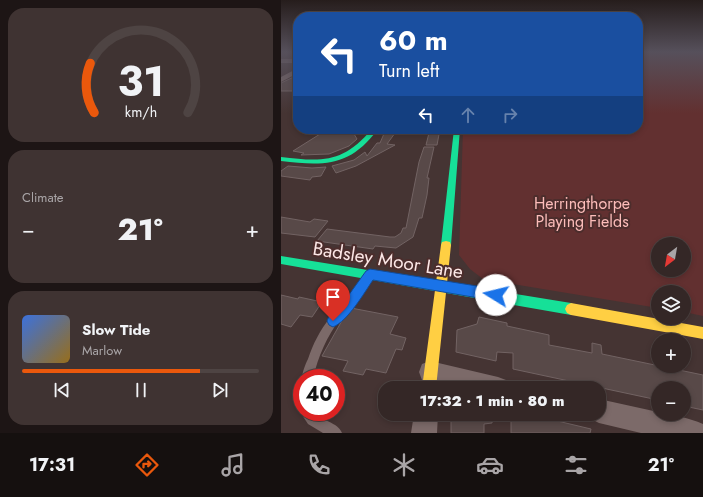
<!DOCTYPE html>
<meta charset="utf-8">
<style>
:root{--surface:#342726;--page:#3f3332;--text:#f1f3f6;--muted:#a9a5a7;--line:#4e4443;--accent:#ea580c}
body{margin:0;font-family:Jost,sans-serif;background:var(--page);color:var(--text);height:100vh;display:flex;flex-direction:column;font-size:15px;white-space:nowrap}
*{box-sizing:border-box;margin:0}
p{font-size:13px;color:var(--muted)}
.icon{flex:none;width:22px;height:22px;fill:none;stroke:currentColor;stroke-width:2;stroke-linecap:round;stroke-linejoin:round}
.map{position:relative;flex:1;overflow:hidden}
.details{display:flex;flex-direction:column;gap:8px;padding:8px;background:#1d1515;width:281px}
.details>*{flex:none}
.banner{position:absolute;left:12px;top:12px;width:350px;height:122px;border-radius:16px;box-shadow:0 2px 6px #0003,0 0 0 1px var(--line);background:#1a4fa0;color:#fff;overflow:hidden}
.needle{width:26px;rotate:211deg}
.controls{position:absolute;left:370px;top:237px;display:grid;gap:8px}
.controls a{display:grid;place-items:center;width:40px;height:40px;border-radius:50%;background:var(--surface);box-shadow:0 2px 6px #0003,0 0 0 1px var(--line);font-size:20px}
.speed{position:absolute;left:12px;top:369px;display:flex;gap:8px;font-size:20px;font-weight:700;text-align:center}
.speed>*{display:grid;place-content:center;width:52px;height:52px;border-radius:50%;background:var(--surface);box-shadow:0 2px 6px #0003,0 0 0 1px var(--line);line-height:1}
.speed .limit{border:6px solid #d22;background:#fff;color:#111}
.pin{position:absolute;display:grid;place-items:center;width:34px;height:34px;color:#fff;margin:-41px -17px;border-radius:50% 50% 50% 0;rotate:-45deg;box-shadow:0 0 4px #0007}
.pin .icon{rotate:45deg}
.me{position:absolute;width:44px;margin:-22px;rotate:279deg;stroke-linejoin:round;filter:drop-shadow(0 0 3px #0008)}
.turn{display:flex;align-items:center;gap:14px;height:84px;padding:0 20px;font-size:18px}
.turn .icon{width:52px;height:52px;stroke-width:2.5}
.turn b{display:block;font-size:28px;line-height:34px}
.lanes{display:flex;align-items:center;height:38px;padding:0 20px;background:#0003;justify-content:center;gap:20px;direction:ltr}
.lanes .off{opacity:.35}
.big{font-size:30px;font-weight:800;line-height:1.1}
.details .widget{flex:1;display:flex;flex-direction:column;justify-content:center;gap:6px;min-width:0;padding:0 14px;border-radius:16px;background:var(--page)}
.details .dial{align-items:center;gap:0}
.dial svg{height:104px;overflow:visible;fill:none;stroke:var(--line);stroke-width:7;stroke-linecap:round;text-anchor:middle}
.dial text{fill:var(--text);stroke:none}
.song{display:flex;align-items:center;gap:12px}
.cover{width:48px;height:48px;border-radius:6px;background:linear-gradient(135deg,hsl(220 70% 55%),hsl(40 70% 35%))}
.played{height:4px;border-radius:2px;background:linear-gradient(90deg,var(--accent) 75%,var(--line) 75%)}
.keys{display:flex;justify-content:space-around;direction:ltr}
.heat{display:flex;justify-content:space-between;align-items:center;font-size:22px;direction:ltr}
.trip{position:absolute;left:97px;top:381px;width:228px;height:40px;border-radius:16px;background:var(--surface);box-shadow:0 2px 6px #0003,0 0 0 1px var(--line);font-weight:800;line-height:40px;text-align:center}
.dock{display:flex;height:64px;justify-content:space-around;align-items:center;background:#15100f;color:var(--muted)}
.dock .icon{width:28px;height:28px}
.dock .active{color:var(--accent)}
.dock b{font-size:18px;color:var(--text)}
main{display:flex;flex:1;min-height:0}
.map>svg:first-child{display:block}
.green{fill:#623030;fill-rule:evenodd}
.building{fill:#584948;stroke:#726363}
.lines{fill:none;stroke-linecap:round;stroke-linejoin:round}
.lane{fill:#7c6a69;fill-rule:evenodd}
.street{fill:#7c6a69;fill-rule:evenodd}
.fast{fill:#16e098;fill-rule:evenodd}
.slow{fill:#ffcf43;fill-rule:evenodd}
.route{fill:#1a73e8;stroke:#114b97}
.labels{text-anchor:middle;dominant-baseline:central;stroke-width:4;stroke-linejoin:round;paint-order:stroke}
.park-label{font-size:16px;fill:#fcbcb9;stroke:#4c2d2c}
.near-street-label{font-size:19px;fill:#fce7e6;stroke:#4c2d2c}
</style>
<main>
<section class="details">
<div class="widget dial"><svg viewBox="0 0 100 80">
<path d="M14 69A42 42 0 1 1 86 69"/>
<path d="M14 69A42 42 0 0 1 11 31" stroke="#ea580c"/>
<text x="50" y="56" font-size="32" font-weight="700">31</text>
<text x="50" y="72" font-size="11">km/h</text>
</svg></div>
<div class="widget"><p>Climate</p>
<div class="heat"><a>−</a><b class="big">21°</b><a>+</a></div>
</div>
<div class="widget">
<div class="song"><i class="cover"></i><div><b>Slow Tide</b><p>Marlow</p></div></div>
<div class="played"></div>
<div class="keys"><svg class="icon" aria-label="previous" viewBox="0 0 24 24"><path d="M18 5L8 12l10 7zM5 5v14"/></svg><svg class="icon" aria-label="pause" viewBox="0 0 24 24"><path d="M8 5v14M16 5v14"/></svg><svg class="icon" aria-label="next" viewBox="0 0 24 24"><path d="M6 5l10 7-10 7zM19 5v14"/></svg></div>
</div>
</section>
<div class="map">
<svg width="422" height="433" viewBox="0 0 422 433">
<rect width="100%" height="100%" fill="#453433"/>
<path class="green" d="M357,52H422V316L403,312V292H377V308L202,279L189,269L178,255L182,129H357ZM377,244H403V270H377Z"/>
<path class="building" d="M17,75V91H0V83Z
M47,129H70L76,139L68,146L48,154L20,155L23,153L12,151Z
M105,129H117L106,144L114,145L75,166L55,173L51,166L73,160L84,152L86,156L96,143H99Z
M149,129H159L156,145H145Z
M143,147H153L146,178H148L146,195L141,218H138L132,237L115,248L94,246L92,249L36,241L46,229L109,237H114L120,233L122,228H125L138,162Z
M7,166L31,168L45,167L40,176L31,177L29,180L0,176V171Z
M0,217L29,222L33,219L47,221L34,237L0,233Z
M0,295L17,299L18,297L41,302L31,317L19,315L10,327L0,324Z
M70,308L117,317L109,334L125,338L121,350L115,349L105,373L85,369L82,375L62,371L67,361L41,356L63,317Z
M198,317L226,323V326L268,335V345L311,353V343L320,345L321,354L422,375V410L403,406V388H377V400L232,369V353L216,352L215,361L175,352L176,330L196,324Z
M170,414H212L211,423L203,424V433H170Z
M230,414H247L310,429L309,433H230Z"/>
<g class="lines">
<path class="lane" d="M87,273L90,274L91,277C84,293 70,305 59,319C46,336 37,357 32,378H21V379C21,373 24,365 27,359C32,344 39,330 49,318C56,307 65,299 73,289C77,285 81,275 87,273Z
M21,408V412H33C40,421 57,422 61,433H42L27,424L19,412Z"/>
<path class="street" d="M0,59H17V63H0Z
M17,68V73L0,82V77Z
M149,361L217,377L225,380L228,388C199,388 169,391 141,380L138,372L141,364Z
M318,399L377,412V414C392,414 408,418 422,424V433H360L318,423L310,419L307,414H318Z
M133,414H157L156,433H130Z"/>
<path class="fast" d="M91,129H97C69,167 43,166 0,161V157C42,162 62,163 91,129Z
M173,129H179L170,245L169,248L165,249L161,248L160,245Z
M0,256L290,303L294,305L296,309L294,313L290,315L0,264Z"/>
<path class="slow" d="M165,241L169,242L170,245L155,388H141L160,245L161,242Z
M290,303L422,327V339L290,315L286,313L284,309L286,305Z"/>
</g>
<linearGradient id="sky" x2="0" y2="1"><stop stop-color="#261d1c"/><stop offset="0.46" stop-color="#56505b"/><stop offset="1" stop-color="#56505b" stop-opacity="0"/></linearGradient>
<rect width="422" height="113" fill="url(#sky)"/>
<path class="route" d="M89,269L215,289L219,291L221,295L219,299L215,301L92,280C83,293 67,321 52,327L48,325L46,321L48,316L67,296L85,271Z"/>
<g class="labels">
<g class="park-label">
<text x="301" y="203">Herringthorpe<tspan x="301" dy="18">Playing Fields</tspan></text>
</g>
<g class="near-street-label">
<text transform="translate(107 260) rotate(9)">Badsley Moor Lane</text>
</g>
</g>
</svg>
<div class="controls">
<a><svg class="needle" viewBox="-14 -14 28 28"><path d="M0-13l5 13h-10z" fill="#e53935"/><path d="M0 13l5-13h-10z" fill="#a9a5a7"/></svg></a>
<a><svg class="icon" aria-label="layers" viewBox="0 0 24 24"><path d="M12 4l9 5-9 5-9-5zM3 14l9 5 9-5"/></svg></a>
<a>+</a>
<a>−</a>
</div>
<div class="speed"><div class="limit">40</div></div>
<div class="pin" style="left:52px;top:321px;background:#d93025"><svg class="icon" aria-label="arrive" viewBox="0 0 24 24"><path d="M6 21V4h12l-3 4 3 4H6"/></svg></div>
<svg class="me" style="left:215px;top:295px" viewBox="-20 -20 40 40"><circle r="19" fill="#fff"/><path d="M0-13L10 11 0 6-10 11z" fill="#1a73e8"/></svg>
<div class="trip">17:32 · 1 min · 80 m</div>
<div class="banner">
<div class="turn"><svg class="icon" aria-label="left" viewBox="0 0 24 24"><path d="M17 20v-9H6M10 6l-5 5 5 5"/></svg><div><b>60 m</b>Turn left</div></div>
<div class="lanes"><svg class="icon" aria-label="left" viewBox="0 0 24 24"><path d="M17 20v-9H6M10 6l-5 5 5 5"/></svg><svg class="icon off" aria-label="ahead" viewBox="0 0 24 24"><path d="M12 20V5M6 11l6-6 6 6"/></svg><svg class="icon off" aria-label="right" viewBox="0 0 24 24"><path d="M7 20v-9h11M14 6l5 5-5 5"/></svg></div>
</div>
</div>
</main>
<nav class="dock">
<b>17:31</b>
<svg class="icon active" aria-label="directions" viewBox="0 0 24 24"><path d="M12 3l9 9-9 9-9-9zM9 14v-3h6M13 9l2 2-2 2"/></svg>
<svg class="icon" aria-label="music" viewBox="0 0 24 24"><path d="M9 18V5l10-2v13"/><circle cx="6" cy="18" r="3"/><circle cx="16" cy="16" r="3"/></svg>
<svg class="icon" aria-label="phone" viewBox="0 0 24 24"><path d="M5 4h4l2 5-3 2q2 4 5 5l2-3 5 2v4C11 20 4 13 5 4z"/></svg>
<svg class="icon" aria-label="climate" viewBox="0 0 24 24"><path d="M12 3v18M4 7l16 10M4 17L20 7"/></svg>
<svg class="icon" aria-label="car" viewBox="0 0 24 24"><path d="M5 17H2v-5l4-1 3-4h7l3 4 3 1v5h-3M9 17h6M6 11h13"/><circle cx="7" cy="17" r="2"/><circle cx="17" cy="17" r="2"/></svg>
<svg class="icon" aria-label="filters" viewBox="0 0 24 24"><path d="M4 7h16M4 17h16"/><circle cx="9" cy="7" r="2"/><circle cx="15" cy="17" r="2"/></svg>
<b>21°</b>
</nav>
